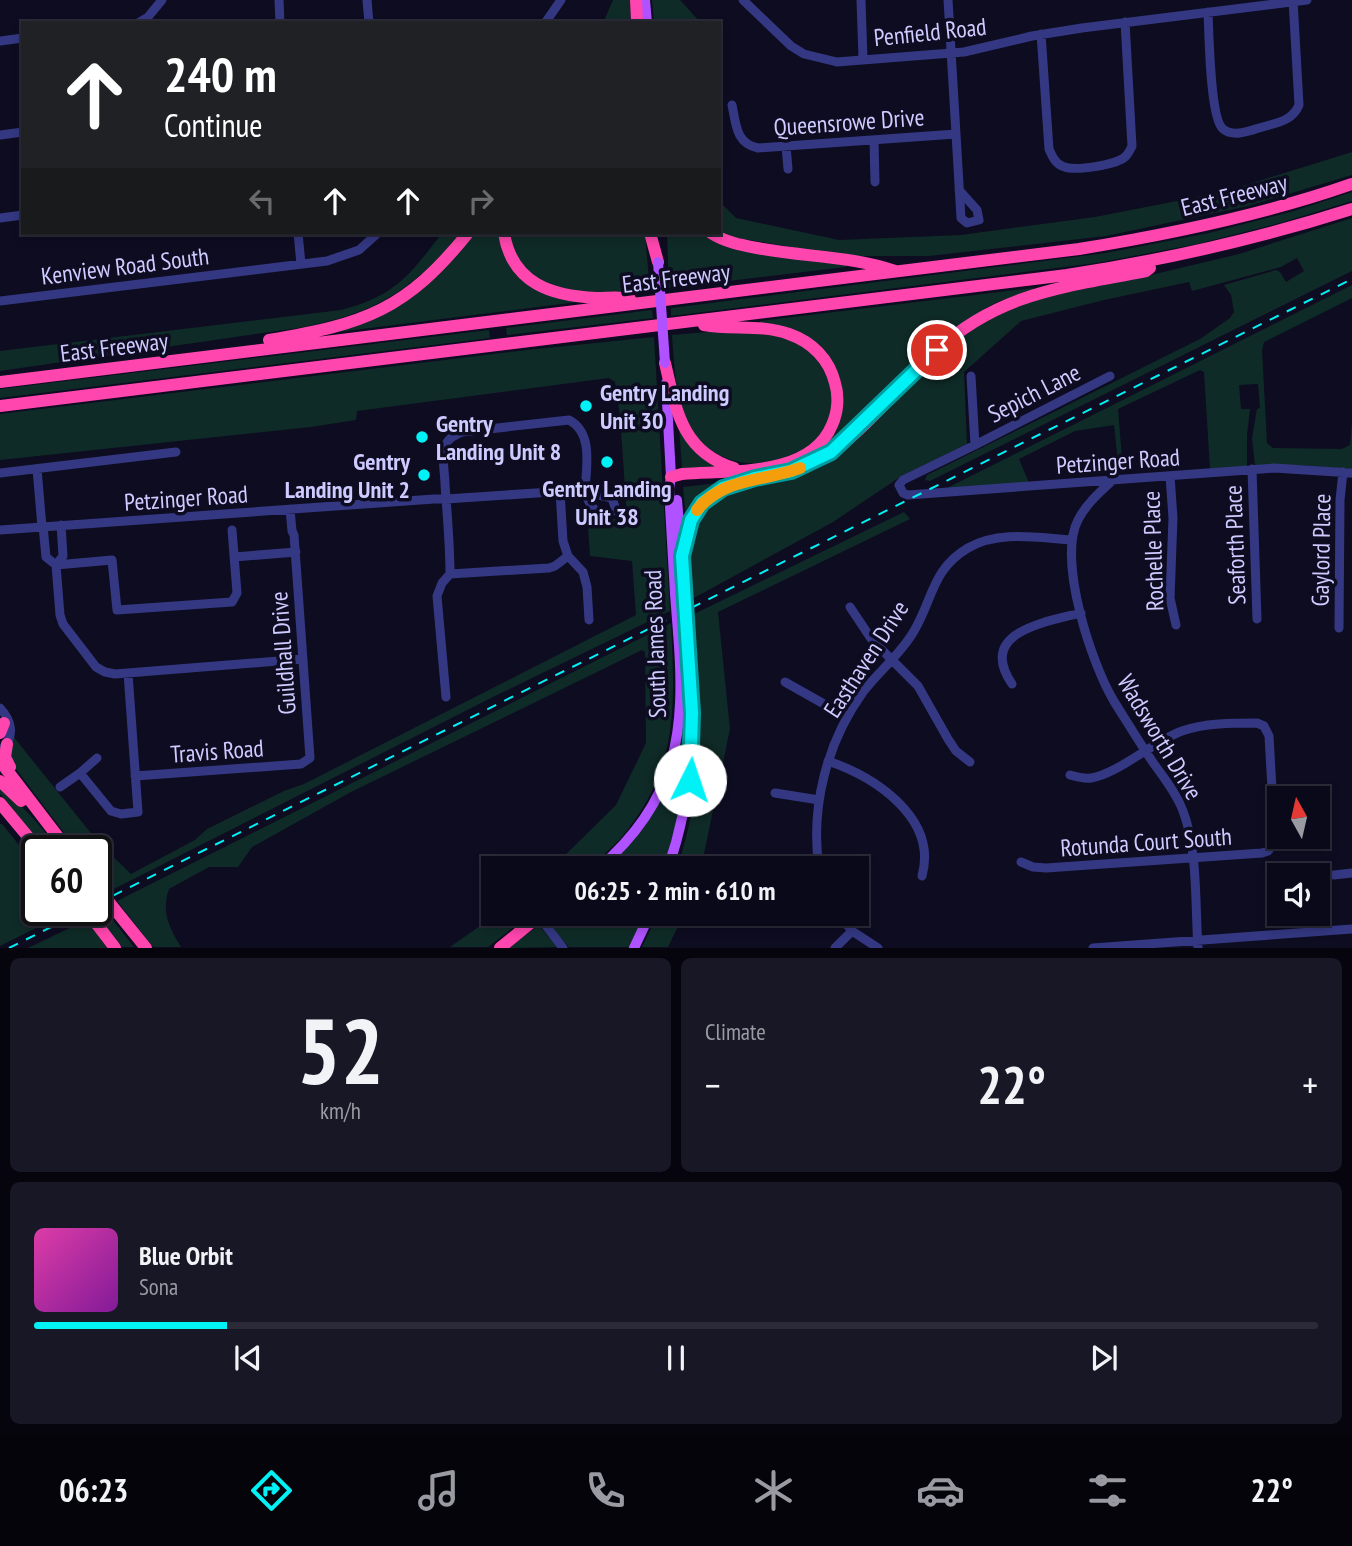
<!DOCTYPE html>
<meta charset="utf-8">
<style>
:root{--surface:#0a0919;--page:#181726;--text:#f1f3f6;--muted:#999aa2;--line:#2a2a38;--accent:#00f2f6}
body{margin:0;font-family:"PT Sans Narrow",sans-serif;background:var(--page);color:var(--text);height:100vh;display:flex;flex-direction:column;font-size:26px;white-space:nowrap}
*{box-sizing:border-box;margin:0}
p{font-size:23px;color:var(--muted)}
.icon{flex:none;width:38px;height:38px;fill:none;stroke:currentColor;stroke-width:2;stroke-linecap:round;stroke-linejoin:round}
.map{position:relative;height:948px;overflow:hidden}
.sheet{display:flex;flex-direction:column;gap:10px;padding:10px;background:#06050e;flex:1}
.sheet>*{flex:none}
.guide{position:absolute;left:21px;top:21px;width:700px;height:214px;border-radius:0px;box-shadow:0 4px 10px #0003,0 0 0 2px var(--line);background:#202124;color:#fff;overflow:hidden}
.needle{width:46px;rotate:352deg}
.controls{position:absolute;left:1267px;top:786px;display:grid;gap:14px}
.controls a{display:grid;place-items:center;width:63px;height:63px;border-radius:0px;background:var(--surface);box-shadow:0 4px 10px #0003,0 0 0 2px var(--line);font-size:35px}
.speed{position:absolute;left:21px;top:835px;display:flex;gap:14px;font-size:35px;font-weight:700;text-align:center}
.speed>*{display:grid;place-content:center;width:91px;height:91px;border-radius:50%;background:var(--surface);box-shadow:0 4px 10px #0003,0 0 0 2px var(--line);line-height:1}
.speed .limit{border:4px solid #111;border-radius:10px;background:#fff;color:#111}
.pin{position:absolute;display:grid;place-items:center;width:60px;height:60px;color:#fff;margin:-30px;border:4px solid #fff;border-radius:50%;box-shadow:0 2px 7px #0007}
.me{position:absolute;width:77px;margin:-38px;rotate:4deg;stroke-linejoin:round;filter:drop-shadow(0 0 5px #0008)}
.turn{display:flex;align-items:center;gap:24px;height:147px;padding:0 28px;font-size:32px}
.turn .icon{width:91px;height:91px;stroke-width:2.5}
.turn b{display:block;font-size:49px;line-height:60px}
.lanes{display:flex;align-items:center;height:66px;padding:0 28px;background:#0003;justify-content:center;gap:35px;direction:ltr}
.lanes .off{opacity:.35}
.big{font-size:52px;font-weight:700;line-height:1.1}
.sheet .tile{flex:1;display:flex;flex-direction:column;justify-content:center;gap:10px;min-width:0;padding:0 24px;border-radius:10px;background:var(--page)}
.sheet .dial{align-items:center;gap:0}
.dial b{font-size:91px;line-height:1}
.song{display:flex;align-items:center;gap:21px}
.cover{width:84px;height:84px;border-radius:10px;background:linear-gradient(135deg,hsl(320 70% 55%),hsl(290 70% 35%))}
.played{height:7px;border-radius:4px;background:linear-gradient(90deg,var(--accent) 15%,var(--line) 15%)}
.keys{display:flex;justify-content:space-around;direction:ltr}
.heat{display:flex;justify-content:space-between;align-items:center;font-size:38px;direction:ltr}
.sheet .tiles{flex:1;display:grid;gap:10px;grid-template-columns:1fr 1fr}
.tile:last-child{grid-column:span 2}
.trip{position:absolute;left:481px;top:856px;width:388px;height:70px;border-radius:0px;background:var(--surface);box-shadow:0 4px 10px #0003,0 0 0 2px var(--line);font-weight:700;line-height:70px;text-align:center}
.dock{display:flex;height:112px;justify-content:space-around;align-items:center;background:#04040a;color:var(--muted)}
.dock .icon{width:49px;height:49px}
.dock .active{color:var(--accent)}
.dock b{font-size:32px;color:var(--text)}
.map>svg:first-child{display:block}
.green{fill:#0f2b27}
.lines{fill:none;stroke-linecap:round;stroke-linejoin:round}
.minor{stroke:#343882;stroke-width:9}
.major{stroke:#b052ff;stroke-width:10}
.highway{stroke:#ff46ae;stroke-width:12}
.rail{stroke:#00f2f6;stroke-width:2;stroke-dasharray:10 9;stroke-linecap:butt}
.major-bridge{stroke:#b052ff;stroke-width:10}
.route-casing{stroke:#009da0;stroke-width:18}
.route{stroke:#00f2f6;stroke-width:12}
.slow{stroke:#f59e0b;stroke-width:12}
.poi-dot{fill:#00f2f6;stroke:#0e0c21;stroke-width:2.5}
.labels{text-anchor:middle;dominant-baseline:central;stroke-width:7;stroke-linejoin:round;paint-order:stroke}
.street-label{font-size:24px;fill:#cdcbff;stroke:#0e0c21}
.poi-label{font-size:24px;font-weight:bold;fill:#cdcbff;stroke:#0e0c21;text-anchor:start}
</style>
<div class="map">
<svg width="1352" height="948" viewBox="0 0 1352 948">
<rect width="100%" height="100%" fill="#0e0c21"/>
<path class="green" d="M613,0H630V23H603Z
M652,0H680L701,23H654Z
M1352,152V175L1248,206L1106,236L929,256H844L732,237L719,232V201L736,218L839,240L961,235L1095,217L1223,192Z
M1352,192V201L1280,223L1197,244L1096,263L671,316V308L1106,253L1209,233L1294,211Z
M1352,218V271L930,481L925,480L927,475L1200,339L1230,318L1234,312L1231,295L1224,285L1276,270L1280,272L1286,282L1304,271L1297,258L1281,267L1192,291L1189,282L1104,300L1021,321L964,372L967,444L903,475L833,522L692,599L690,547L696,521L710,502L740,487L789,478L823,464L914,377L981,322L1039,298L1134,279L1239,254Z
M442,233H462C409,292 377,313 298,328L0,371V351L341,310C395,296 410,275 442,233Z
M471,233H501L508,260L578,302L338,332L375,316Z
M508,233H645L650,291C606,294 540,302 515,254C511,248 510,240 508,233Z
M667,233H707L846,264V267L669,288Z
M1352,285V298L1264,342L1262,350L1267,443L1273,448L1342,449L1350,445L1352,423V469L1299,465H1255L1252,438L1257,409L1260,408L1258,384L1239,385L1241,409H1250L1247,435V466L1210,469L1204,372L1200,370L1118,409L1123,471L1119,472L1114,425L1075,431L1019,459L1029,483L945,489Z
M1033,288L1034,290C1017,295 998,300 984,309C919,351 874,421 809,460L838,416L825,354L760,324V321Z
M652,310L653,318L507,335L506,328Z
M489,330L490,338L0,398V389Z
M720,331C744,331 772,329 794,341C833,362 849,416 809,447C769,476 705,467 686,419C675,394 674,362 672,335Z
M654,337L670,611L493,697L110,891L96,874V850H77L13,765L15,762L8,759L13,736L98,842L131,874L195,840L207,829L284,791L304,784L636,615L632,561L590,556L588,527L595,522L627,517L620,416L615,382L609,378L357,411L356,420L311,427L0,460V414L527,350Z
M679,426L716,467L682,469Z
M728,482L686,519L683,487Z
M904,512L910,519L718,612L730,729L701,868H677C707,779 699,705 694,614Z
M671,623C675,708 679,770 620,839C611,849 599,858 588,868H552L616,805L646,743L645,652L642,650L351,792L252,847L238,867H209L169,889C161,912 169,927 181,947H153L117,901Z
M685,713H688L684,795L664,868H607C658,818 675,784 685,713Z
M0,785L33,818L60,850H45L0,794Z
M0,824H2L37,867V910H72L0,946Z
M101,905L134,947H122L93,910Z
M497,914H526L524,919L488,947H450Z
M554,914H646L629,947H569C561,938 547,926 554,914Z
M658,914H684L668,947H642Z
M86,920L107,948H28L78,924Z
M537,927L541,928L557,947L507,948Z"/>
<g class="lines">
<path class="minor" d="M279,0L280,23
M367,0L369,23
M743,0L791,46L804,54L837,62L964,52L1032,36L1082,28L1307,0
M861,0L863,59
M948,0L961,218L967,223L979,220L977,210L959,190
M1208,12C1209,32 1210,119 1223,129C1233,137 1247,132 1259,128C1275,123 1292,122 1299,105L1293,0
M138,23L148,17L162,0
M545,23L561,0
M1041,34L1049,149C1052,156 1055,163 1062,166C1074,172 1117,165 1126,156C1129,153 1130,150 1132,146L1125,22
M0,41L23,38
M732,105C736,124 736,144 758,148L956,134
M0,135L23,132
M874,140L875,182
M786,146L788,169
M0,218L23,215
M298,233L301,264
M0,301L327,261L359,250L378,233
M971,376L975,445L903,480L899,485L903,493L908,495L1274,468L1352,473
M975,445L1110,376
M37,469L42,527
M1252,469L1257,619
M0,473L176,452
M1170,476L1173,518L1170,598L1176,625
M1113,480C1100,492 1086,504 1078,520C1057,560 1092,666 1115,703C1127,722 1139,742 1152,761C1163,777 1176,792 1183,811C1198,850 1195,905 1198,948
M560,491L563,541L568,556L583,572L587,587L589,620
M585,492L612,498L615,507L613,511L603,515C593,511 588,502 585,492Z
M43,526L46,557L56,565L63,556L61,525
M0,530L434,499H446L551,492H585C586,468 594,433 569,420L462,432C455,435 448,438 445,446C441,457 445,473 445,484C447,514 450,544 450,574L442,583L437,596L446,697
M232,530L237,593L232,602L117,610L112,560L56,565L60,615L63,624L96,667L105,672L115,674L303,659
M234,557L296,552
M450,574L549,568L555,566L568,556
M850,607L872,640L918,686L948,739L956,751L970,762
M1339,628L1340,500L1343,472
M785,682L847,717
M1012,684C977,632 1045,622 1081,613
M0,708C11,720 15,734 4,747
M828,761C875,777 938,818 922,876
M80,773L97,758
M135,776L301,764L310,758L294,535L292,531L290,509
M60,787L80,773L111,811L121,814L138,812L128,673
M775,793L819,800
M1021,862L1033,867L1046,868L1262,853L1268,851L1275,842L1269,736L1264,726L1257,723C1233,723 1204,723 1182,731C1154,741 1118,774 1091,778C1084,779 1077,777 1070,775
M819,868C810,807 827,742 863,692C879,671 901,654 914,631C933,599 932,569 968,548C999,530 1038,538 1072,540
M1334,875L1352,873
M537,914L563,948
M838,914L852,931L878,948
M835,948L852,931
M1093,948L1352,929"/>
<path class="major" d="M645,0L647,23
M666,383L671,477L669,489L675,594
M677,500L684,589
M599,868C678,800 686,731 678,632
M668,868C697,785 694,714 687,628
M634,948L650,914"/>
<path class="highway" d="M636,0L637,23
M504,233C512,284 552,296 597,298C608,298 620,296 630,299
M650,233L658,262
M711,233C725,242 741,245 757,248C803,257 852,256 895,271
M269,340C365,324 406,310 468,233
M665,363C676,410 682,452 734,468
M0,382L1079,249C1171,234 1264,215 1352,184
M0,406L1067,275C1164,260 1258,239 1352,209
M671,477L682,474C730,470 810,478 832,425C838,412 839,396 835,383C829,359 812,342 789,334C762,324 732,330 704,325
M682,556C685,544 686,531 691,520C709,483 747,482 781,474C798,470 815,462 830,453C866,429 904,381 937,350C1000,292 1066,287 1146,271L1150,268
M0,733L4,723
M7,744L5,757L10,767
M0,761L68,850
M0,781L21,801
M0,803L39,850
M96,886L146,948
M86,910L115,948
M500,948L539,916"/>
<path class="rail" d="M96,904L1352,279
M9,948L85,910"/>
<path class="major-bridge" d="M658,262L665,363
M684,589L687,628
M675,594L678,632"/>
</g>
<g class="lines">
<defs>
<path id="route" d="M690,780L692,713L682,556L691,520L702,503L723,488L755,478L791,471L831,452L937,350"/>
</defs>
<use href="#route" class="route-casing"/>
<use href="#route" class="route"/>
<path class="slow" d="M697,510C723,477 763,482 800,468"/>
</g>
<g class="poi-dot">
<circle cx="586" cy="406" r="7"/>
<circle cx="422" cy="437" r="7"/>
<circle cx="607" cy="462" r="7"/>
<circle cx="424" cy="475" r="7"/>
</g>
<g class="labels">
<g class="street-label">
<text transform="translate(930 32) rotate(-6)">Penfield Road</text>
<text transform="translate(849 122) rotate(-4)">Queensrowe Drive</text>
<text transform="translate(1234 195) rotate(-14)">East Freeway</text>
<text transform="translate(125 266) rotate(-7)">Kenview Road South</text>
<text transform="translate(676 278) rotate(-7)">East Freeway</text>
<text transform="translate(114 347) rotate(-7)">East Freeway</text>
<text transform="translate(1034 393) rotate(-27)">Sepich Lane</text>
<text transform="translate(1118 461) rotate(-4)">Petzinger Road</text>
<text transform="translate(186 498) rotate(-4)">Petzinger Road</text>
<text transform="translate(1235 545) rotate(-92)">Seaforth Place</text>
<text transform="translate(1321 550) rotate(-89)">Gaylord Place</text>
<text transform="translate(1153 551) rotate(-92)">Rochelle Place</text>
<text transform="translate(655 644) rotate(-92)">South James Road</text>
<text transform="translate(283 653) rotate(-94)">Guildhall Drive</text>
<text transform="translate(866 659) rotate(-57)">Easthaven Drive</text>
<text transform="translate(1160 737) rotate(59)">Wadsworth Drive</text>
<text transform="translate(217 751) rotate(-4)">Travis Road</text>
<text transform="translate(1146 842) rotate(-4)">Rotunda Court South</text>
</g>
<g class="poi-label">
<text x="600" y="392">Gentry Landing<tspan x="600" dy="28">Unit 30</tspan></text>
<text x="436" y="423">Gentry<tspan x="436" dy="28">Landing Unit 8</tspan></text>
<text x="410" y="461" text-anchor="end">Gentry<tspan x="410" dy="28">Landing Unit 2</tspan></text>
<text x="607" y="488" text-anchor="middle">Gentry Landing<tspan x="607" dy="28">Unit 38</tspan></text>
</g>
</g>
</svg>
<div class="controls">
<a><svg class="needle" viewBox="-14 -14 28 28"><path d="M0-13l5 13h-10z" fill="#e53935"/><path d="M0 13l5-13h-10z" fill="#999aa2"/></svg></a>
<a><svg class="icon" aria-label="sound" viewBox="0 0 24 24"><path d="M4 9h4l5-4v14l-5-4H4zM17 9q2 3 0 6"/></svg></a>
</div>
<div class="speed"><div class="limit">60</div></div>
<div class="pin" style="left:937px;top:350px;background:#d93025"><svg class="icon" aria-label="arrive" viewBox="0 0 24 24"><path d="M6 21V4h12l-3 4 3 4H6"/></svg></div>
<svg class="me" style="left:690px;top:780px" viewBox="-20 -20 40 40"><circle r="19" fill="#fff"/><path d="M0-13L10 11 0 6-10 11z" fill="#00f2f6"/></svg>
<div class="trip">06:25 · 2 min · 610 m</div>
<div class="guide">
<div class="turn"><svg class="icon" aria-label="ahead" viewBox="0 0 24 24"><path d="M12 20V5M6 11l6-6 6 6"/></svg><div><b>240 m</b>Continue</div></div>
<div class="lanes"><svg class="icon off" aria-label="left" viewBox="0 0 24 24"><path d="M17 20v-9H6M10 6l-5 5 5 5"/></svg><svg class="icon" aria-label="ahead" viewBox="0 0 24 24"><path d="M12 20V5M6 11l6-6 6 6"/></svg><svg class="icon" aria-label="ahead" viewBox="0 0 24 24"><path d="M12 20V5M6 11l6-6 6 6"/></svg><svg class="icon off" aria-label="right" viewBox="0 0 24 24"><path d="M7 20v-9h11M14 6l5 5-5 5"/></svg></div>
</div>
</div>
<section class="sheet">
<div class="tiles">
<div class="tile dial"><b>52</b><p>km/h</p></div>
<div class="tile"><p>Climate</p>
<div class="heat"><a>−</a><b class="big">22°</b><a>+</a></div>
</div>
<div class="tile">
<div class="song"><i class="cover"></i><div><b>Blue Orbit</b><p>Sona</p></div></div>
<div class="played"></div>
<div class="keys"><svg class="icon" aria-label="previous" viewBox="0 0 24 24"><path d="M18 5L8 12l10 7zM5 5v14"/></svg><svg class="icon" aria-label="pause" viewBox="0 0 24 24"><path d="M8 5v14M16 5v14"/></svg><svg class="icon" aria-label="next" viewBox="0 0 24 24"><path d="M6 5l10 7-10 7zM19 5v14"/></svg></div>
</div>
</div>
</section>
<nav class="dock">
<b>06:23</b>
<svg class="icon active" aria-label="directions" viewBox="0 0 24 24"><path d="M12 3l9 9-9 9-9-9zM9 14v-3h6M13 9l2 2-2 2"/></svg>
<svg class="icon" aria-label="music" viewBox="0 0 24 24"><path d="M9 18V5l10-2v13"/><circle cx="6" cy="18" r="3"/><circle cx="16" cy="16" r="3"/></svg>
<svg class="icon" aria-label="phone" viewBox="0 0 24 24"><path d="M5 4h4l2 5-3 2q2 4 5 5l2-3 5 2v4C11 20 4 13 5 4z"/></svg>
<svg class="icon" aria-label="climate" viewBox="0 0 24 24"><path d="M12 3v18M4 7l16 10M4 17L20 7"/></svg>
<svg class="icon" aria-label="car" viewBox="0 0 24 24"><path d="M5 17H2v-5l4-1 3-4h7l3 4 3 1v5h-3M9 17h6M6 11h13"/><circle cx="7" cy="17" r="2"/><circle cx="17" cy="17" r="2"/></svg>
<svg class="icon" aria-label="filters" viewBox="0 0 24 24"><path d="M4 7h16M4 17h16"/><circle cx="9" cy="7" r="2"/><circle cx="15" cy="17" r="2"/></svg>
<b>22°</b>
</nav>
